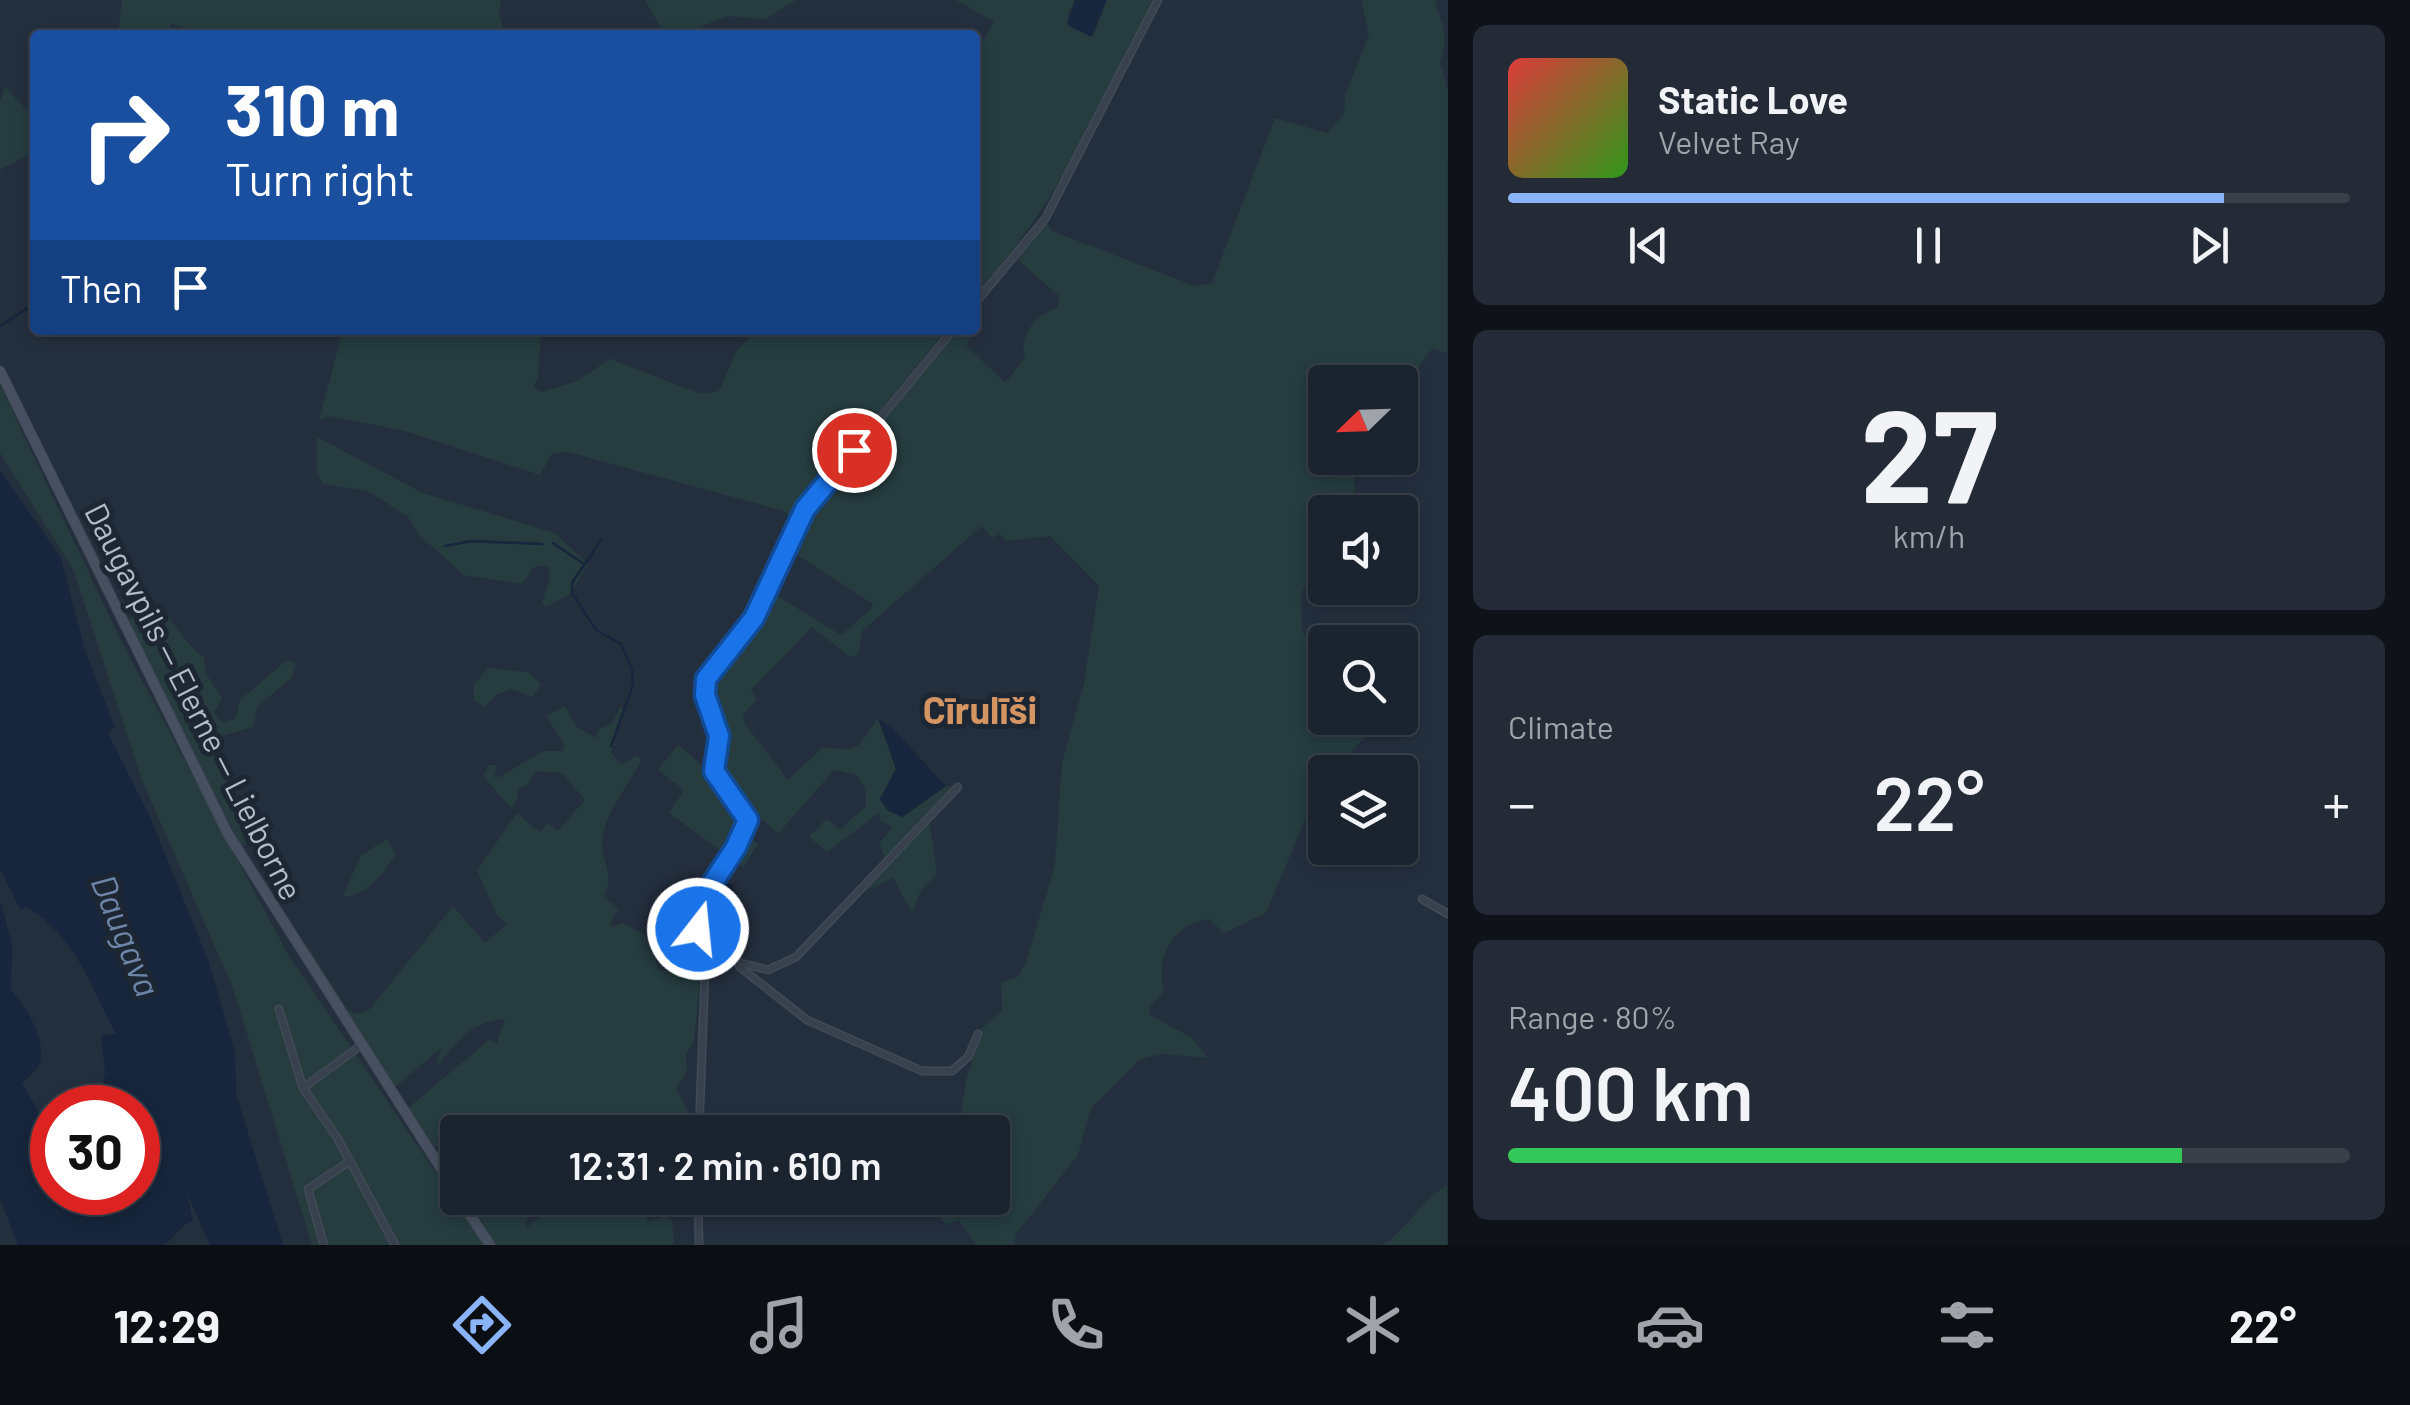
<!DOCTYPE html>
<meta charset="utf-8">
<style>
:root{--surface:#1b232e;--page:#242b36;--text:#f1f3f6;--muted:#a0a4aa;--line:#39404a;--accent:#8ab4f8}
body{margin:0;font-family:Barlow,sans-serif;background:var(--page);color:var(--text);height:100vh;display:flex;flex-direction:column;font-size:38px;white-space:nowrap}
*{box-sizing:border-box;margin:0}
p{font-size:32px;color:var(--muted)}
.icon{flex:none;width:55px;height:55px;fill:none;stroke:currentColor;stroke-width:2;stroke-linecap:round;stroke-linejoin:round}
.map{position:relative;flex:1;overflow:hidden}
.sheet{display:flex;flex-direction:column;gap:25px;padding:25px;background:#0f1319;width:962px}
.sheet>*{flex:none}
.guide{position:absolute;left:30px;top:30px;width:950px;height:305px;border-radius:10px;box-shadow:0 5px 15px #0003,0 0 0 2px var(--line);background:#1a4fa0;color:#fff;overflow:hidden}
.needle{width:65px;rotate:247deg}
.controls{position:absolute;left:1308px;top:365px;display:grid;gap:20px}
.controls a{display:grid;place-items:center;width:110px;height:110px;border-radius:10px;background:var(--surface);box-shadow:0 5px 15px #0003,0 0 0 2px var(--line);font-size:50px}
.speed{position:absolute;left:30px;top:1085px;display:flex;gap:20px;font-size:50px;font-weight:700;text-align:center}
.speed>*{display:grid;place-content:center;width:130px;height:130px;border-radius:50%;background:var(--surface);box-shadow:0 5px 15px #0003,0 0 0 2px var(--line);line-height:1}
.speed .limit{border:15px solid #d22;background:#fff;color:#111}
.pin{position:absolute;display:grid;place-items:center;width:85px;height:85px;color:#fff;margin:-42px;border:5px solid #fff;border-radius:50%;box-shadow:0 2px 10px #0007}
.me{position:absolute;width:110px;margin:-55px;rotate:16deg;stroke-linejoin:round;filter:drop-shadow(0 0 8px #0008)}
.turn{display:flex;align-items:center;gap:35px;height:210px;padding:0 30px;font-size:45px}
.turn .icon{width:130px;height:130px;stroke-width:2.5}
.turn b{display:block;font-size:70px;line-height:85px}
.then{display:flex;align-items:center;height:95px;padding:0 30px;background:#0003;gap:20px;font-size:38px}
.big{font-size:75px;font-weight:600;line-height:1.1}
.sheet .card{flex:1;display:flex;flex-direction:column;justify-content:center;gap:15px;min-width:0;padding:0 35px;border-radius:15px;background:var(--page)}
.sheet .dial{align-items:center;gap:0}
.dial b{font-size:130px;line-height:1}
.song{display:flex;align-items:center;gap:30px}
.cover{width:120px;height:120px;border-radius:15px;background:linear-gradient(135deg,hsl(0 70% 55%),hsl(110 70% 35%))}
.played{height:10px;border-radius:5px;background:linear-gradient(90deg,var(--accent) 85%,var(--line) 85%)}
.keys{display:flex;justify-content:space-around;direction:ltr}
.heat{display:flex;justify-content:space-between;align-items:center;font-size:55px;direction:ltr}
.charge{height:15px;border-radius:8px;background:linear-gradient(90deg,#34c759 80%,var(--line) 0)}
.trip{position:absolute;left:440px;top:1115px;width:570px;height:100px;border-radius:10px;background:var(--surface);box-shadow:0 5px 15px #0003,0 0 0 2px var(--line);font-weight:600;line-height:100px;text-align:center}
.tab-bar{display:flex;height:160px;justify-content:space-around;align-items:center;background:#0b0e12;color:var(--muted)}
.tab-bar .icon{width:70px;height:70px}
.tab-bar .selected{color:var(--accent)}
.tab-bar b{font-size:45px;color:var(--text)}
main{display:flex;flex:1;min-height:0}
.map>svg:first-child{display:block}
.green{fill:#263c3f}
.water{fill:#17263c}
.lines{fill:none;stroke-linecap:round;stroke-linejoin:round}
.stream{stroke:#17263c;stroke-width:2.5}
.minor-casing{stroke:#414a57;stroke-width:9}
.secondary-casing{stroke:#414a57;stroke-width:11}
.minor{stroke:#38414e;stroke-width:6}
.secondary{stroke:#465061;stroke-width:9}
.route-casing{stroke:#114b97;stroke-width:25}
.route{stroke:#1a73e8;stroke-width:18}
.labels{text-anchor:middle;dominant-baseline:central;stroke-width:10;stroke-linejoin:round;paint-order:stroke}
.street-label{font-size:32px;fill:#b4bcc9;stroke:#1d2633}
.water-label{font-size:35px;font-style:italic;fill:#6d86a8;stroke:#1d2633}
.quarter-label{font-size:38px;font-weight:bold;fill:#d59563;stroke:#1d2633}
</style>
<main>
<div class="map">
<svg width="1448" height="1245" viewBox="0 0 1448 1245">
<rect width="100%" height="100%" fill="#242f3e"/>
<path class="green" d="M122,0H501L499,15L506,35H211L172,24L160,35H118Z
M645,0H796L765,19L728,16L680,35H665Z
M956,0H1075L1067,17L1070,28L1094,35L1107,0H1156C1102,101 1055,211 975,294V54L994,22Z
M1361,0H1438L1435,4C1445,27 1448,39 1440,63L1448,91L1447,353L1432,349L1400,391V382H1325V458H1352L1356,506L1352,512H1325V556L1301,593L1302,632L1325,653V718H1383L1332,772H1325L1266,913L1224,933L1209,919C1171,925 1155,958 1164,992L1149,1007L1150,1015L1192,1038L1208,1058L1163,1054L1140,1059L1091,1108L1078,1155L1016,1234L1014,1245H976L959,1220L946,1225L938,1215L951,1198H992V1132H959L966,1080L982,1028L1002,1011L1001,982L1018,977L1026,963L1055,864L1062,763L1084,683L1099,586L1050,536L1006,541L1000,534L992,538L982,526L862,631L858,654L850,657L812,627L751,690L757,699L743,715L745,724L788,780L822,748L851,749L860,744L878,718L896,769L880,799L887,810L903,817L946,786H955L886,860L879,843L893,827L881,821L879,813L827,852L809,837L826,819L840,829L866,806L865,788L856,775L834,770L778,834L745,804L717,770L722,735L708,682L758,619L769,591L841,635L872,608L873,604L791,551L805,514L956,330H974L966,345L1005,383L1025,358C1019,334 1035,315 1058,308L1059,296L1018,260L1045,222L1052,231L1195,286L1212,283L1275,118L1327,133L1344,114L1345,95L1369,34Z
M5,87L30,113H35V151L0,170V101Z
M343,330H541L538,377L533,387L542,392L577,381L610,359L701,394L719,391L737,350L757,330H946L805,503L793,530L791,516L784,511L568,452L552,454L540,475L405,431L329,416L319,420Z
M0,385L121,641L289,956L485,1245H312L233,988L142,780L73,569L0,453Z
M317,437L423,493L555,533L588,564L570,594L546,607L542,603L550,577L548,565L534,567L522,584L464,575L419,535L408,517L368,491L323,484L317,473Z
M157,608C178,624 185,644 204,658L205,672L222,698L214,713L223,723L236,718L240,700L287,660L296,663L292,677L257,707L253,727L212,739L246,845L241,846L127,620Z
M488,668L529,672L541,685L532,697L511,689L496,695L485,707L474,700L473,686Z
M565,706L576,726L596,738L598,730L613,722L620,707L625,709L613,740L617,746L613,745L611,753L622,765L637,755L641,761C629,785 603,814 602,843C602,867 615,869 604,897L619,909L610,922L612,927L622,923L644,934L660,971H672L673,965L703,948L694,1042L686,1054L687,1071L676,1088L690,1115L686,1132H492L483,1119L435,1147L408,1108L490,1039L497,1043L505,1019C469,1022 460,1040 436,1067L441,1048L394,1088L301,949H309L348,1010L357,1014L370,1009L453,906L485,943L507,924L496,914L477,870L517,813L541,833L547,822L558,831L585,800L562,773L535,771L527,785L517,790L518,799L511,808L483,776L489,765H497L494,776L500,777L543,751H563L564,744L546,716Z
M678,745L708,770L744,813L741,833L758,844L743,867L669,813L684,790L658,770Z
M925,825H930L937,874L921,890L912,912L893,878L865,891Z
M387,839L396,854C385,871 364,899 343,896L361,855Z
M1447,1185V1245H1383C1408,1228 1421,1201 1447,1185Z
M468,1198H540L525,1223L526,1229L562,1198H650L647,1223L665,1216L672,1221L674,1245H496Z"/>
<path class="water" d="M1075,0H1107L1091,37L1067,24Z
M0,470L61,558L85,651L115,727L108,733L150,817L208,960L235,1052L236,1094L283,1245H210L186,1191L193,1221C178,1226 176,1239 162,1245H18L0,1199V900L12,943L11,990C26,1006 48,1041 39,1065C36,1071 27,1078 22,1083L41,1116L52,1113V1192L81,1193L89,1213L107,1193L138,1192V1108L100,1107L105,1072L101,1035L116,1034C88,982 79,941 26,906L21,911L0,869Z
M878,718L894,730L946,786L902,817L887,810L880,799L896,769Z
M720,884H731L741,901L716,931L706,923L701,911Z"/>
<g class="lines">
<path class="stream" d="M0,326L35,303
M601,540L572,583V593L596,630L621,644L632,669L633,685L611,746
M553,543L584,564
M445,546L471,541L542,544"/>
<defs>
<path id="minor" d="M975,303L1045,219L1158,0
M1422,899L1448,914
M704,935L723,943L741,968L807,1020L922,1071H952L968,1057L978,1034
M737,962L768,970L796,957L958,787
M279,1009L303,1088L338,1139L395,1245
M303,1088L360,1046
M699,1132L706,945L694,920L695,910L737,847L749,820L714,771L719,736L705,695L706,679L755,618L805,509L953,330
M698,1198L699,1245
M324,1245L308,1189L350,1161"/>
<path id="secondary" d="M0,371L228,834L458,1195
M459,1198L490,1245"/>
</defs>
<use href="#minor" class="minor-casing"/>
<use href="#secondary" class="secondary-casing"/>
<use href="#minor" class="minor"/>
<use href="#secondary" class="secondary"/>
</g>
<g class="lines">
<defs>
<path id="route" d="M698,929L695,910L736,847L748,820L714,771L719,736L705,695L706,679L754,618L805,509L854,450"/>
</defs>
<use href="#route" class="route-casing"/>
<use href="#route" class="route"/>
</g>
<g class="labels">
<g class="street-label">
<text transform="translate(195 701) rotate(63)">Daugavpils — Elerne — Lielborne</text>
</g>
<g class="water-label">
<text transform="translate(127 935) rotate(68)">Daugava</text>
</g>
<g class="quarter-label">
<text x="980" y="709">Cīrulīši</text>
</g>
</g>
</svg>
<div class="controls">
<a><svg class="needle" viewBox="-14 -14 28 28"><path d="M0-13l5 13h-10z" fill="#e53935"/><path d="M0 13l5-13h-10z" fill="#a0a4aa"/></svg></a>
<a><svg class="icon" aria-label="sound" viewBox="0 0 24 24"><path d="M4 9h4l5-4v14l-5-4H4zM17 9q2 3 0 6"/></svg></a>
<a><svg class="icon" aria-label="search" viewBox="0 0 24 24"><circle cx="10" cy="10" r="6"/><path d="M15 15l6 6"/></svg></a>
<a><svg class="icon" aria-label="layers" viewBox="0 0 24 24"><path d="M12 4l9 5-9 5-9-5zM3 14l9 5 9-5"/></svg></a>
</div>
<div class="speed"><div class="limit">30</div></div>
<div class="pin" style="left:854px;top:450px;background:#d93025"><svg class="icon" aria-label="arrive" viewBox="0 0 24 24"><path d="M6 21V4h12l-3 4 3 4H6"/></svg></div>
<svg class="me" style="left:698px;top:929px" viewBox="-20 -20 40 40"><circle r="17" fill="#1a73e8" stroke="#fff" stroke-width="3"/><path d="M0-11L8 9 0 5-8 9z" fill="#fff"/></svg>
<div class="trip">12:31 · 2 min · 610 m</div>
<div class="guide">
<div class="turn"><svg class="icon" aria-label="right" viewBox="0 0 24 24"><path d="M7 20v-9h11M14 6l5 5-5 5"/></svg><div><b>310 m</b>Turn right</div></div>
<div class="then">Then<svg class="icon" aria-label="arrive" viewBox="0 0 24 24"><path d="M6 21V4h12l-3 4 3 4H6"/></svg></div>
</div>
</div>
<section class="sheet">
<div class="card">
<div class="song"><i class="cover"></i><div><b>Static Love</b><p>Velvet Ray</p></div></div>
<div class="played"></div>
<div class="keys"><svg class="icon" aria-label="previous" viewBox="0 0 24 24"><path d="M18 5L8 12l10 7zM5 5v14"/></svg><svg class="icon" aria-label="pause" viewBox="0 0 24 24"><path d="M8 5v14M16 5v14"/></svg><svg class="icon" aria-label="next" viewBox="0 0 24 24"><path d="M6 5l10 7-10 7zM19 5v14"/></svg></div>
</div>
<div class="card dial"><b>27</b><p>km/h</p></div>
<div class="card"><p>Climate</p>
<div class="heat"><a>−</a><b class="big">22°</b><a>+</a></div>
</div>
<div class="card"><p>Range · 80%</p><b class="big">400 km</b><div class="charge"></div></div>
</section>
</main>
<nav class="tab-bar">
<b>12:29</b>
<svg class="icon selected" aria-label="directions" viewBox="0 0 24 24"><path d="M12 3l9 9-9 9-9-9zM9 14v-3h6M13 9l2 2-2 2"/></svg>
<svg class="icon" aria-label="music" viewBox="0 0 24 24"><path d="M9 18V5l10-2v13"/><circle cx="6" cy="18" r="3"/><circle cx="16" cy="16" r="3"/></svg>
<svg class="icon" aria-label="phone" viewBox="0 0 24 24"><path d="M5 4h4l2 5-3 2q2 4 5 5l2-3 5 2v4C11 20 4 13 5 4z"/></svg>
<svg class="icon" aria-label="climate" viewBox="0 0 24 24"><path d="M12 3v18M4 7l16 10M4 17L20 7"/></svg>
<svg class="icon" aria-label="car" viewBox="0 0 24 24"><path d="M5 17H2v-5l4-1 3-4h7l3 4 3 1v5h-3M9 17h6M6 11h13"/><circle cx="7" cy="17" r="2"/><circle cx="17" cy="17" r="2"/></svg>
<svg class="icon" aria-label="filters" viewBox="0 0 24 24"><path d="M4 7h16M4 17h16"/><circle cx="9" cy="7" r="2"/><circle cx="15" cy="17" r="2"/></svg>
<b>22°</b>
</nav>
